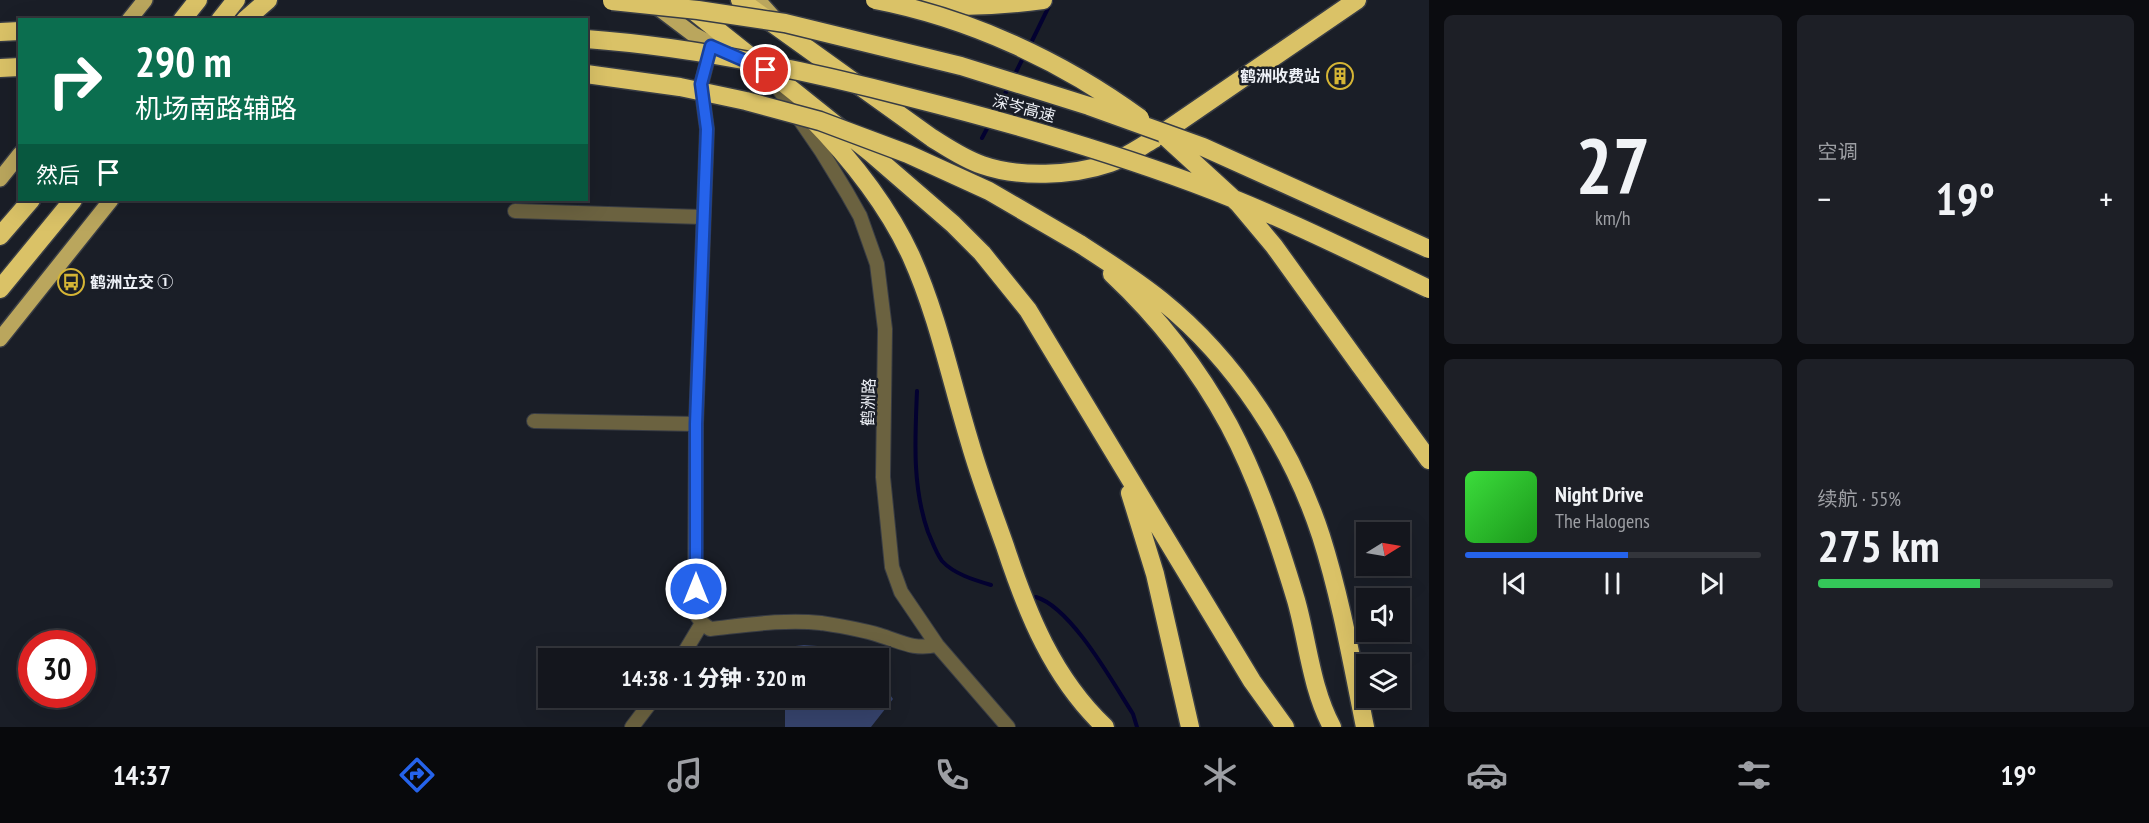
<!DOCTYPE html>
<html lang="zh">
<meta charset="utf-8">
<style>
:root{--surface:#14161d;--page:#1d1f26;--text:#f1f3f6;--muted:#9d9fa4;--line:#33353b;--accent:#2563eb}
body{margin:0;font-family:"PT Sans Narrow","Noto Sans SC",sans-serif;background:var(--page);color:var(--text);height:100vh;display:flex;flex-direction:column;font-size:22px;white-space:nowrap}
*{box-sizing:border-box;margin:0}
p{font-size:20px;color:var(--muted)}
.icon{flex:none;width:33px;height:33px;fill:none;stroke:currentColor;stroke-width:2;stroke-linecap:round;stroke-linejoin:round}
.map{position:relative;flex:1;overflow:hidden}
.panel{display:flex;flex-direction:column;gap:15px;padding:15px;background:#0b0c10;width:720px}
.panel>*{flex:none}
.banner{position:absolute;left:18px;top:18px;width:570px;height:183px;border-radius:0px;box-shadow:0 6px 24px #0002,0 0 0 2px var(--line);background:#0b6e4f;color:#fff;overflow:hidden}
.needle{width:39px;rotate:79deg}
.buttons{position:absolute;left:1356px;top:522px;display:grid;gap:12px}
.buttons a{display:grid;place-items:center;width:54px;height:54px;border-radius:0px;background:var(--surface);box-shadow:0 6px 24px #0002,0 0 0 2px var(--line);font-size:30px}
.speed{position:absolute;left:18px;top:630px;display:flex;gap:12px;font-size:30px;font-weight:700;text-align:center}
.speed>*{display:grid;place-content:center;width:78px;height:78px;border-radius:50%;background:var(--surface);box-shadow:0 6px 24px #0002,0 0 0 2px var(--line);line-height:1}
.speed .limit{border:9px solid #d22;background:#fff;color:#111}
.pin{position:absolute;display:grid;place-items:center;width:51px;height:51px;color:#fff;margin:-26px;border:3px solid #fff;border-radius:50%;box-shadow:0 2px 6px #0007}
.me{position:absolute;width:66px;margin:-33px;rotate:0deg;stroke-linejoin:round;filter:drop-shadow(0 0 4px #0008)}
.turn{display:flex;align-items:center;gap:21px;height:126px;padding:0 18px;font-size:27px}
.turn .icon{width:78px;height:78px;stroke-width:2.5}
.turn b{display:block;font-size:42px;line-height:51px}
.then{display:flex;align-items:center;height:57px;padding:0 18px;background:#0003;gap:12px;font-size:22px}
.big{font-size:45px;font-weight:800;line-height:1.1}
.panel .widget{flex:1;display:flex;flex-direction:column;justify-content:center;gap:9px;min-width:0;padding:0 21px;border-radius:9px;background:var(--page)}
.panel .dial{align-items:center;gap:0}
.dial b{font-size:78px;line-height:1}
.song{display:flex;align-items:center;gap:18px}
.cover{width:72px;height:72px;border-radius:9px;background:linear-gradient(135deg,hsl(120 70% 55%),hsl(120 70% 35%))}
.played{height:6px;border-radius:3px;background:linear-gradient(90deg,var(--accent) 55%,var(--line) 55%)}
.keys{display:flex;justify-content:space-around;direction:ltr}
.heat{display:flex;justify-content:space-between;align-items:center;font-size:33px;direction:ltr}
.charge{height:9px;border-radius:4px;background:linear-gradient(90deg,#34c759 55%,var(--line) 0)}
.panel .tiles{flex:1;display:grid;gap:15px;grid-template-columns:repeat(2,1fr)}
.trip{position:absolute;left:538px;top:648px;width:351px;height:60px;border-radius:0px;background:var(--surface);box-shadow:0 6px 24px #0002,0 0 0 2px var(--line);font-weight:800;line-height:60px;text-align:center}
.menu{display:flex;height:96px;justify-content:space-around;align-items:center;background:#08090c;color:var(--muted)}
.menu .icon{width:42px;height:42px}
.menu .on{color:var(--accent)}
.menu b{font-size:27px;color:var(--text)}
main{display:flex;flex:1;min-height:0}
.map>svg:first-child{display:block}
.green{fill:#36436c}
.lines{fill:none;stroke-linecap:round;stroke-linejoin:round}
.stream{stroke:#030130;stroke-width:4}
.street-casing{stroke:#383c44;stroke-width:16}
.primary-casing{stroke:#383c44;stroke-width:18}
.highway-casing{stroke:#383c44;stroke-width:21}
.street{stroke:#6b6240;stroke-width:14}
.primary{stroke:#baa65d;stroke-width:15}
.highway{stroke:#dac267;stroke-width:18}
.highway-bridge-casing{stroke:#383c44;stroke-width:21;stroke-linecap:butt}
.highway-bridge{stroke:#dac267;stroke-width:18}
.route-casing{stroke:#184099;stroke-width:15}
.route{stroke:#2563eb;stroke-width:10}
.labels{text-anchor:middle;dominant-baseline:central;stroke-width:5;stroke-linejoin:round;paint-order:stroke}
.poi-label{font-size:16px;font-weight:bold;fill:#eef1f7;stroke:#1a1e27;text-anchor:end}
.street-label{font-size:16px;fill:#eef1f7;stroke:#1a1e27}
</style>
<main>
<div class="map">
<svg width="1429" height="727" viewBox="0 0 1429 727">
<rect width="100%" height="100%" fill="#1a1e27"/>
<path class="green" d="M804,645C821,646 845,647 858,658H787V647Z
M879,679L893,699L871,727H785V698H879Z"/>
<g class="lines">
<path class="stream" d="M1029,47L1052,0
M1014,76L1024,56
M995,114L1009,86
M982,138L990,123
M917,391C915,439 912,486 928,532C932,541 936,553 942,561C954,574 974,580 991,585
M1036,597C1072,608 1113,683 1133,714L1137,727"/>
<defs>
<path id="street" d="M711,46L701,85L707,129L696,424L695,613L702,623L710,629C747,625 784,619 821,623C840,626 860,629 879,635C902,642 913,650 937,645
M772,79L822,152L847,193L860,216L877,264L885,329L883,477L892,567L901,592L937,645L1008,727
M515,211L702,217
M534,421L696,424
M681,658L702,623
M632,727L654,698"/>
<path id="primary" d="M758,0L775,19
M653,4L694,35L728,53
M129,20L145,0
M0,179L20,154
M0,339L111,200"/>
<path id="highway" d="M740,0L932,138C948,148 964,159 982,165C1019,178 1072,176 1110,163C1125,158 1140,147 1154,139L1357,0
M686,5L871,153L953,224L982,253L1028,310L1252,681L1285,727
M914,5C958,8 1000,6 1043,0
M182,20L198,0
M220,20L236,0
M245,20L268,0
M0,32L20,31
M0,68L20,67
M810,117C850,158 887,204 911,256C938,316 951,381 970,443C980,478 993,512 1005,546C1027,613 1053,678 1105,727
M0,236L31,200
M1080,244C1108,262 1136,280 1162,301C1235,360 1292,447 1321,536C1341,599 1352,663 1365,727
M1112,274C1158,317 1199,370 1229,425C1258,480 1278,540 1296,600C1308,642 1311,688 1332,727
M0,289L73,200
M1359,364L1429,460
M1130,493L1155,574L1190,727"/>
</defs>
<use href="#street" class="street-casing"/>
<use href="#primary" class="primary-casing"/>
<use href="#highway" class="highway-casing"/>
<use href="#street" class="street"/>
<use href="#primary" class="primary"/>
<use href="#highway" class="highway"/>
<defs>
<path id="highway-bridge" d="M875,0C969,18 1062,61 1140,118
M612,1L698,10L785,23L961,66L1089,106L1203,147L1429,249
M586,39C696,47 805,70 912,98C1007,122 1101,149 1193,183C1274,213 1352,252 1429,289
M586,74L680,87L746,101L820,121L908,154L989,191L1080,244
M1167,138L1238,203L1274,246L1359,364"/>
</defs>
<use href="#highway-bridge" class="highway-bridge-casing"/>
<use href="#highway-bridge" class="highway-bridge"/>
</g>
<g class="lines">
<defs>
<path id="route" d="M696,589V424L707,129L701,84L711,46L766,70"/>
</defs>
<use href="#route" class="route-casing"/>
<use href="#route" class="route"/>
</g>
<defs>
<symbol id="building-ring" viewBox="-11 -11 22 22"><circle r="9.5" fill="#1a1e27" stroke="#d5b535" stroke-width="1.5"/><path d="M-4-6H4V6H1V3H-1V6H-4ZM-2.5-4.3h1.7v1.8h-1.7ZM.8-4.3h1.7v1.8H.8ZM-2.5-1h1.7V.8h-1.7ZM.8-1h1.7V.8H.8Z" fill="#d5b535"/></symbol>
<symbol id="bus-ring" viewBox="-11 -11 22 22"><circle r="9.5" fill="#1a1e27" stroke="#d5b535" stroke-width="1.5"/><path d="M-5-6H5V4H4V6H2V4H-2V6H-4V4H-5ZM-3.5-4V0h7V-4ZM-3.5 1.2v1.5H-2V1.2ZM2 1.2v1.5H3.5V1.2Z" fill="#d5b535"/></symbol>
</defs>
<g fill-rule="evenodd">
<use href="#building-ring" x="1325" y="61" width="30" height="30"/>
<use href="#bus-ring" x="56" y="267" width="30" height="30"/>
</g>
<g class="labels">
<g class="poi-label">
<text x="1320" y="76">鹤洲收费站</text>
<text x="90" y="282" text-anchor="start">鹤洲立交 ①</text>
</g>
<g class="street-label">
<text transform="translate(1024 108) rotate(15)">深岑高速</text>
<text transform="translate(868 402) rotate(-88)">鹤洲路</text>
</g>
</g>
</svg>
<div class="buttons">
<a><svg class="needle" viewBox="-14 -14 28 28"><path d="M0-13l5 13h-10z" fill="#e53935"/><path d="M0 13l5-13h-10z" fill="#9d9fa4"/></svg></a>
<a><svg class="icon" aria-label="sound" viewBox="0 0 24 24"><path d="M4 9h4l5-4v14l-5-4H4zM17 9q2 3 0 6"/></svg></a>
<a><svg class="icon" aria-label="layers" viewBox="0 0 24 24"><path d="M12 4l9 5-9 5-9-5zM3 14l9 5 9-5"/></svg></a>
</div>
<div class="speed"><div class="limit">30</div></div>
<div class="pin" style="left:766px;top:70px;background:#d93025"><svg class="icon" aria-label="arrive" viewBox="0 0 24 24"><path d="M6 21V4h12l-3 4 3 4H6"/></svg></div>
<svg class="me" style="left:696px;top:589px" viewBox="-20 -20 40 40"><circle r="17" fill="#2563eb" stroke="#fff" stroke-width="3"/><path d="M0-11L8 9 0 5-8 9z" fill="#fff"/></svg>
<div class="trip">14:38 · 1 分钟 · 320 m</div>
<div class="banner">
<div class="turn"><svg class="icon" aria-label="right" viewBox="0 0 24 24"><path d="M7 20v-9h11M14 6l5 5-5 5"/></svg><div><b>290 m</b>机场南路辅路</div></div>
<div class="then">然后<svg class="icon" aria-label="arrive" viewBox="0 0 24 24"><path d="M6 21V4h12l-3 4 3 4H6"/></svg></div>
</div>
</div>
<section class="panel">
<div class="tiles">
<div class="widget dial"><b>27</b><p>km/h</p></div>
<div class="widget"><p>空调</p>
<div class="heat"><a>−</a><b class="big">19°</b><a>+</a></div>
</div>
<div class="widget">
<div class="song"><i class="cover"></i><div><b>Night Drive</b><p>The Halogens</p></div></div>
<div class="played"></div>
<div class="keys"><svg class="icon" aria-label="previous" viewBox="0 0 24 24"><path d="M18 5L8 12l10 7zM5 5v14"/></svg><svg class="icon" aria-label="pause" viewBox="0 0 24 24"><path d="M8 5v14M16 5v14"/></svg><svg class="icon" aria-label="next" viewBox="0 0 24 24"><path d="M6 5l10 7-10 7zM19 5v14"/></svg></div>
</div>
<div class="widget"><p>续航 · 55%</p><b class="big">275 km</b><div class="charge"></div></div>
</div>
</section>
</main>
<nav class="menu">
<b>14:37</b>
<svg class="icon on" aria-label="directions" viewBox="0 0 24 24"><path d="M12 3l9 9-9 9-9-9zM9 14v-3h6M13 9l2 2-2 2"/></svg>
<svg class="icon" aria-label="music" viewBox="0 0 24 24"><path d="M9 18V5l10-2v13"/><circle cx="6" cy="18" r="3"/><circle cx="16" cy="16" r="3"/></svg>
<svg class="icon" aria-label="phone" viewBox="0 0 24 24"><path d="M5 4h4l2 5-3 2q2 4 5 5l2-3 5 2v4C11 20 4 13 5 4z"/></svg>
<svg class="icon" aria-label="climate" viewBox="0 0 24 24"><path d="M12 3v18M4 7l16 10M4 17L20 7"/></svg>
<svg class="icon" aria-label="car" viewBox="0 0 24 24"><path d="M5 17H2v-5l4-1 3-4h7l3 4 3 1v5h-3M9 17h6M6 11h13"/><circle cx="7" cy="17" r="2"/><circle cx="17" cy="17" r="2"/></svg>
<svg class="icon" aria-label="filters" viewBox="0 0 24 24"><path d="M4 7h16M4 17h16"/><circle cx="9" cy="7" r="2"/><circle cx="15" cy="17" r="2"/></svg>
<b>19°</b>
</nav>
